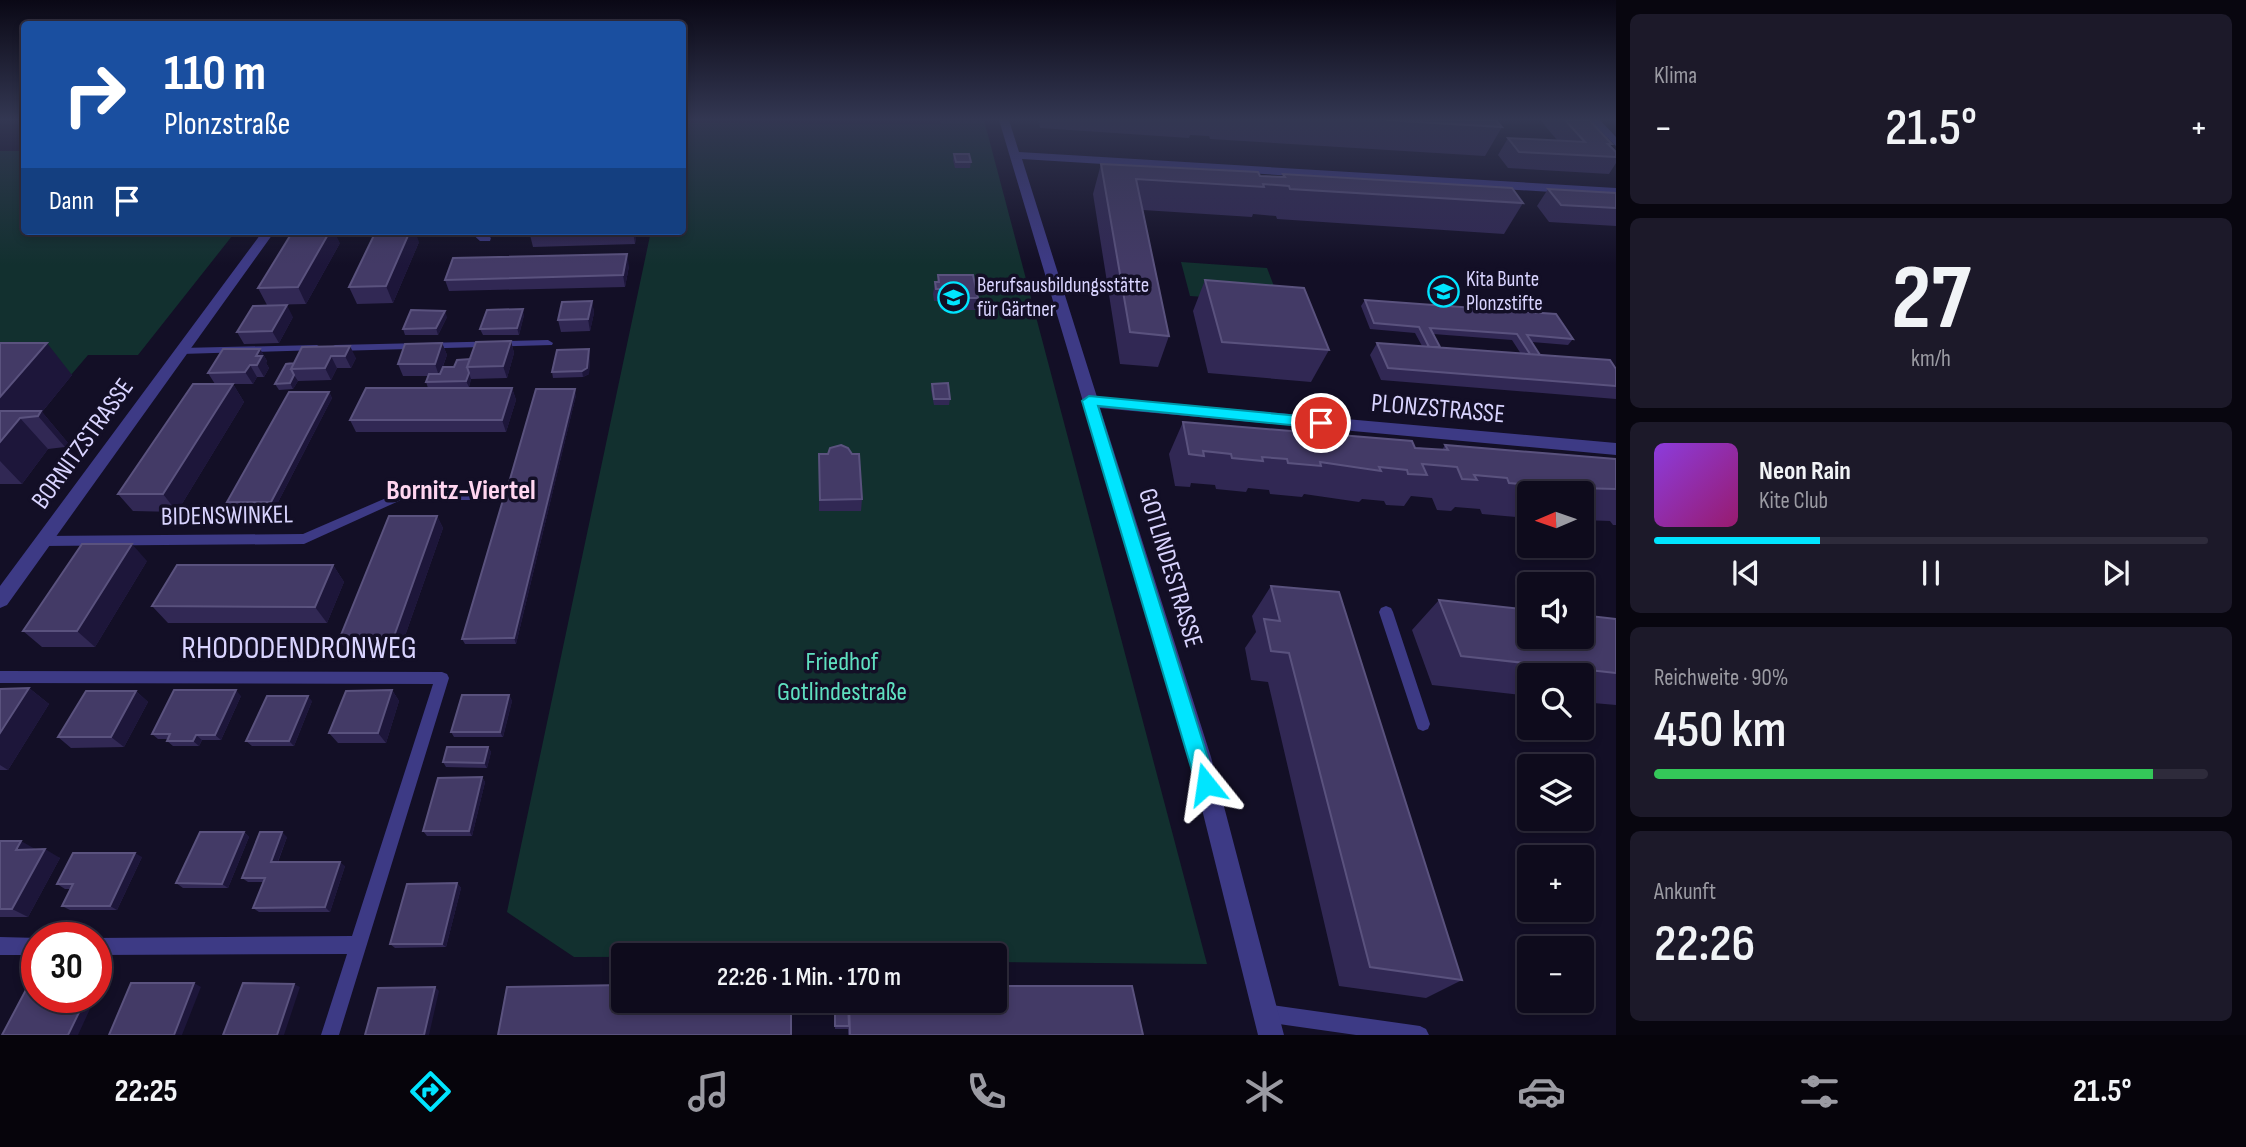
<!DOCTYPE html>
<html lang="de">
<meta charset="utf-8">
<style>
:root{--surface:#0e0b1c;--page:#1c1929;--text:#f1f3f6;--muted:#9b9ba3;--line:#2e2b3b;--accent:#00e5ff}
body{margin:0;font-family:"Sofia Sans Condensed",sans-serif;background:var(--page);color:var(--text);height:100vh;display:flex;flex-direction:column;font-size:26px;white-space:nowrap}
*{box-sizing:border-box;margin:0}
p{font-size:23px;color:var(--muted)}
.icon{flex:none;width:38px;height:38px;fill:none;stroke:currentColor;stroke-width:2;stroke-linecap:round;stroke-linejoin:round}
.map{position:relative;flex:1;overflow:hidden}
.side{display:flex;flex-direction:column;gap:14px;padding:14px;background:#08060f;width:630px}
.side>*{flex:none}
.banner{position:absolute;left:21px;top:21px;width:665px;height:214px;border-radius:7px;box-shadow:0 4px 10px #0003,0 0 0 2px var(--line);background:#1a4fa0;color:#fff;overflow:hidden}
.needle{width:46px;rotate:268deg}
.buttons{position:absolute;left:1517px;top:481px;display:grid;gap:14px}
.buttons a{display:grid;place-items:center;width:77px;height:77px;border-radius:7px;background:var(--surface);box-shadow:0 4px 10px #0003,0 0 0 2px var(--line);font-size:35px}
.speed{position:absolute;left:21px;top:922px;display:flex;gap:14px;font-size:35px;font-weight:700;text-align:center}
.speed>*{display:grid;place-content:center;width:91px;height:91px;border-radius:50%;background:var(--surface);box-shadow:0 4px 10px #0003,0 0 0 2px var(--line);line-height:1}
.speed .limit{border:10px solid #d22;background:#fff;color:#111}
.pin{position:absolute;display:grid;place-items:center;width:60px;height:60px;color:#fff;margin:-30px;border:4px solid #fff;border-radius:50%;box-shadow:0 2px 7px #0007}
.me{position:absolute;width:77px;margin:-38px;rotate:345deg;stroke-linejoin:round;filter:drop-shadow(0 0 5px #0008)}
.turn{display:flex;align-items:center;gap:24px;height:147px;padding:0 28px;font-size:32px}
.turn .icon{width:91px;height:91px;stroke-width:2.5}
.turn b{display:block;font-size:49px;line-height:60px}
.then{display:flex;align-items:center;height:66px;padding:0 28px;background:#0003;gap:14px;font-size:26px}
.big{font-size:52px;font-weight:600;line-height:1.1}
.side .card{flex:1;display:flex;flex-direction:column;justify-content:center;gap:10px;min-width:0;padding:0 24px;border-radius:10px;background:var(--page)}
.side .dial{align-items:center;gap:0}
.dial b{font-size:91px;line-height:1}
.song{display:flex;align-items:center;gap:21px}
.cover{width:84px;height:84px;border-radius:10px;background:linear-gradient(135deg,hsl(270 70% 55%),hsl(320 70% 35%))}
.played{height:7px;border-radius:4px;background:linear-gradient(90deg,var(--accent) 30%,var(--line) 30%)}
.keys{display:flex;justify-content:space-around;direction:ltr}
.heat{display:flex;justify-content:space-between;align-items:center;font-size:38px;direction:ltr}
.charge{height:10px;border-radius:5px;background:linear-gradient(90deg,#34c759 90%,var(--line) 0)}
.trip{position:absolute;left:611px;top:943px;width:396px;height:70px;border-radius:7px;background:var(--surface);box-shadow:0 4px 10px #0003,0 0 0 2px var(--line);font-weight:600;line-height:70px;text-align:center}
.menu{display:flex;height:112px;justify-content:space-around;align-items:center;background:#06040b;color:var(--muted)}
.menu .icon{width:49px;height:49px}
.menu .current{color:var(--accent)}
.menu b{font-size:32px;color:var(--text)}
main{display:flex;flex:1;min-height:0}
.map>svg:first-child{display:block}
.green{fill:#12302f}
.lines{fill:none;stroke-linecap:round;stroke-linejoin:round}
.service{fill:#3d3a85;fill-rule:evenodd}
.minor{fill:#3d3a85;fill-rule:evenodd}
.tertiary{fill:#3d3a85;fill-rule:evenodd}
.wall{fill:#312854;fill-rule:evenodd}
.shaded-wall{fill:#1d163a}
.building{fill:#433a66;stroke:#5a527e;stroke-width:2}
.route{fill:#00e5ff;stroke:#0095a6;stroke-width:2}
.labels{text-anchor:middle;dominant-baseline:central;stroke-width:7;stroke-linejoin:round;paint-order:stroke}
.far-poi-label{font-size:21px;fill:#d9d4ff;stroke:#130f26;text-anchor:start}
.street-label{font-size:26px;fill:#d9d4ff;stroke:#130f26}
.park-label{font-size:26px;fill:#5fe0c0;stroke:#130f26}
.neighbourhood-label{font-size:28px;font-weight:bold;fill:#ffd6f0;stroke:#130f26}
.near-street-label{font-size:32px;fill:#d9d4ff;stroke:#130f26}
</style>
<main>
<div class="map">
<svg width="1616" height="1035" viewBox="0 0 1616 1035">
<rect width="100%" height="100%" fill="#130f26"/>
<path class="green" d="M941,120H984L1207,964L994,962V956L574,957L507,912L651,231H682L683,123L941,124Z
M0,151H24V231H236L138,355H88L71,375H0Z
M1181,262L1267,268L1280,302L1190,296Z"/>
<g class="lines">
<path class="service" d="M548,340L553,343L552,345L335,351L330,348L335,345Z
M317,345L322,348L321,350L181,354L176,351L181,348Z
M400,492H488L494,496L488,500H401L304,544L43,546L39,544L37,541L39,538L43,536L303,534Z
M1386,606L1391,608L1393,612L1430,724L1428,729L1423,731L1418,729L1416,724L1379,612L1381,608Z
M0,671L442,672L447,674L449,678L339,1035H321L347,954L96,955V938H94L352,936L433,684L0,683Z
M0,937L39,938H37V955H0Z
M1265,1004L1420,1026L1426,1029L1429,1035H1356L1265,1022L1259,1019L1256,1013L1259,1007Z"/>
<path class="minor" d="M999,120H1009L1019,152L1616,188V196L1022,159L1097,397L1616,443V455L1100,408L1211,757L1284,1035H1258L1189,757Z
M263,231H275L7,605L0,608V586Z
M469,231H483L491,238L490,241H480Z"/>
<path class="tertiary" d="M1589,120H1600L1616,137V146Z"/>
</g>
<path class="wall" d="M1039,120H1496L1502,127L1485,156L1210,139L1209,136L1190,135L1189,138L1040,128Z
M1540,120H1589L1612,144L1610,146L1616,152V163L1609,174L1508,168L1498,155L1508,138L1558,141Z
M954,154L971,162L970,168H955L953,160Z
M1101,164L1282,177L1283,174L1523,203L1504,234L1277,219L1276,216L1253,214L1252,217L1143,210L1169,336L1158,367L1120,364L1093,194Z
M1548,189L1616,193V226L1549,222L1537,206Z
M529,231H637L635,244L533,247Z
M419,242L393,303L357,304L349,287Z
M340,243L306,304L267,305L258,288Z
M629,266L625,287L449,291L445,280Z
M938,275L978,298L976,310H940L939,301H934L933,294L935,282H937Z
M1205,280L1329,350L1311,382L1208,373L1193,311Z
M1365,300L1573,339L1568,345L1532,342L1540,355L1616,369V399L1381,380L1370,355L1377,343L1422,346L1415,333L1370,329L1361,306ZM1433,334L1512,340L1521,354L1440,347Z
M592,301L594,313L590,331L561,332L558,320Z
M524,315L519,335H483L480,329Z
M293,317L279,343L244,344L237,332Z
M447,317L438,335H405L403,329Z
M511,341L514,353L507,378L471,379L469,387L428,388L426,382L428,376H403L398,364L442,343L447,355L441,372Z
M0,343L72,375L42,412L68,443L65,447L48,449L22,484H0Z
M302,347L356,358L351,368H337L331,380L298,381L293,389L279,390L275,384L294,363Z
M260,349L267,361L266,363L269,368L264,377H257L253,384H233L244,402L177,512L133,511L118,494L215,384L208,373Z
M590,356L589,374L583,377L553,378L552,372Z
M932,384L950,399L949,405H934L931,390Z
M512,388L516,400L506,432H356L350,420Z
M329,392L332,398L275,508H231L227,502Z
M576,395L516,644H465L462,639L510,491L508,486Z
M1183,422L1442,450L1445,445L1616,459V525H1613L1610,521L1582,520V494H1530V513L1520,512L1516,517L1482,514L1480,509L1455,507L1451,511L1437,510L1432,498L1411,496L1404,506L1386,505L1384,501L1362,499L1359,502L1304,494L1302,497L1270,494L1269,490L1248,488L1246,492L1216,489L1215,485L1191,483L1190,487L1175,486L1169,454Z
M819,454L862,499L861,511H819Z
M437,516L443,528L400,650L347,651L339,640Z
M147,561L95,647H42L23,631Z
M333,565L344,582L327,623H168L152,606Z
M1271,586L1462,980L1426,998L1339,986L1268,682L1251,680L1245,648L1256,632L1252,616Z
M1439,600L1616,619V705L1582,702V676H1530V696L1432,685L1412,630Z
M29,688L49,704L8,770H0V689Z
M392,690L399,701L386,743H338L329,733Z
M136,691L148,702L124,747L71,748L58,737Z
M509,695L512,701L503,737H454L451,732Z
M241,696L221,740H202L199,746H173L167,741L168,739H158L152,734Z
M312,701L294,746H252L246,741Z
M488,747L491,752L487,768L446,767L443,762Z
M482,777L485,782L472,836H427L423,831Z
M244,832L249,837L228,888H183L176,883Z
M287,837L278,862L345,866L330,912H259L253,908L263,882H248L242,878Z
M0,841L36,849L60,858L28,917H0Z
M142,857L117,910H70L62,906L71,889H65L57,884Z
M457,883L461,888L446,947L395,948L390,944Z
M835,1001L1143,1035H848V1029H835Z"/>
<path class="shaded-wall" d="M330,231H334L340,243L306,304L298,287Z
M410,231H415L419,242L393,303L386,286Z
M633,231H637L635,244Z
M627,254L629,266L625,287L623,275Z
M592,301L594,313L590,331L588,319Z
M287,305L293,317L279,343L272,331Z
M523,309L524,315L519,335L517,328Z
M445,311L447,317L438,335L436,328Z
M511,341L514,353L507,378L503,366Z
M47,343L72,375L42,412L68,443L65,447L38,416L20,418L48,449L22,484L0,461V397Z
M442,343L447,355L439,376L435,364Z
M350,346L356,358L351,368L345,356Z
M260,349L267,361L266,363L269,368L264,377L257,365L256,356Z
M589,349L590,356L589,374L583,377L582,371Z
M331,356L337,368L331,380L325,368Z
M250,365L257,377L253,384L245,372Z
M469,373L471,379L469,387L466,381Z
M294,375L298,381L293,389L290,383Z
M233,384L244,402L177,512L163,494Z
M512,388L516,400L506,432L502,420Z
M575,389L576,395L516,644L514,638Z
M329,392L332,398L275,508L271,502Z
M437,516L443,528L400,650L393,639Z
M132,544L147,561L95,647L77,631Z
M333,565L344,582L327,623L315,607Z
M29,688L49,704L8,770L0,765V733Z
M236,690L241,696L221,740L215,735Z
M392,690L399,701L386,743L378,733Z
M136,691L148,702L124,747L111,737Z
M509,695L512,701L503,737L500,732Z
M308,696L312,701L294,746L289,741Z
M196,735L202,740L199,746L193,741Z
M488,747L491,752L487,768L484,763Z
M482,777L485,782L472,836L469,831Z
M244,832L249,837L228,888L222,884Z
M282,832L287,837L276,866L271,862Z
M21,841L37,850H16Z
M45,849L60,858L28,917L12,909Z
M135,853L142,857L117,910L110,906Z
M340,862L345,866L330,912L325,907Z
M457,883L461,888L446,947L442,944Z
M194,983L201,987L182,1035H174Z
M294,984L300,987L284,1035H277Z
M96,985L100,987L96,995Z
M435,987L439,991L429,1035H424Z
M86,998H95L78,1035H68Z"/>
<path class="building" d="M1386,120H1496L1502,127Z
M1565,120H1589L1612,144H1608L1616,152V157L1519,152L1508,138L1585,142Z
M954,154H969L971,162H956Z
M1101,164L1258,172L1260,176L1285,177L1283,174L1512,188L1523,203L1290,189L1289,186L1263,184L1264,187L1136,179L1169,336L1130,332Z
M1548,189L1616,193V208L1561,205Z
M293,231H330L298,287L258,288Z
M376,231H410L386,286L349,287Z
M627,254L623,275L445,280L453,258Z
M938,275H973L978,298H941L940,289H936L935,282H939Z
M1205,280L1304,288L1329,350L1222,342Z
M1365,300L1556,314L1573,339L1527,335L1540,355L1530,354L1517,334L1430,328L1440,347H1429L1419,327L1374,323Z
M592,301L588,319L558,320L562,302Z
M287,305L272,331L237,332L253,306Z
M523,309L517,328L480,329L487,310Z
M411,310L445,311L436,328L403,329Z
M511,341L503,366L467,367L476,342Z
M0,343H47L0,397Z
M442,343L435,364H398L405,344Z
M1377,343L1610,360L1616,369V386L1388,368Z
M350,346L345,356H331L325,368L291,369L302,347Z
M223,349H260L256,356H262L257,365H250L245,372L208,373Z
M589,349L587,368L582,371L552,372L557,350Z
M470,359L467,367L469,373L466,381L426,382L429,374H440L443,367H454L457,360Z
M294,363L291,369L294,375L290,383L275,384L286,364Z
M948,383L950,399H934L932,384Z
M193,384H233L163,494H118Z
M366,388H512L502,420H350Z
M536,389H575L514,638L462,639L503,500H507L511,486H508Z
M289,392H329L271,502H227Z
M0,411H41L38,416L20,418L0,442Z
M1183,422L1412,441L1415,448L1448,450L1445,445L1616,459V489L1578,488L1575,484L1541,481L1544,486L1509,483L1507,478L1474,475L1477,480L1462,479L1457,467L1422,464L1427,475L1408,474L1407,470L1379,467L1381,471L1320,462L1321,466L1288,463L1287,459L1262,457L1263,461L1232,458L1231,454L1203,451L1204,456L1189,454Z
M841,445L848,448L852,454H859L862,499L820,500L819,454H828L830,448Z
M389,516H437L393,639L339,640Z
M82,544H132L77,631H23Z
M177,565H333L315,607L152,606Z
M1271,586L1339,592L1462,980L1370,967L1289,653L1271,651L1264,619L1280,621Z
M1439,600L1530,610V637H1582V615L1616,619V673L1461,656Z
M29,688L0,733V689Z
M174,690H236L215,735H196L193,741H167L170,734H152Z
M392,690L378,733H329L346,691Z
M86,691H136L111,737H58Z
M462,695H509L500,732H451Z
M267,696H308L289,741H246Z
M447,747H488L484,763L443,762Z
M482,777L469,831H423L438,778Z
M200,832H244L222,884L176,883Z
M260,832H282L271,862H340L325,907L253,908L265,878H242Z
M0,841H21L16,850L45,849L12,909H0Z
M73,853H135L110,906H62L73,884H57Z
M457,883L442,944H390L407,884Z
M131,983H194L174,1035H109Z
M243,983L294,984L277,1035H223Z
M29,984H37V998H86L68,1035H2Z
M623,985V1001H791V1035H498L507,987Z
M994,986H1132L1143,1035H850L849,1001H994Z
M435,987L424,1035H365L378,988Z
M835,1001H848L849,1026H835Z"/>
<linearGradient id="sky" x2="0" y2="1"><stop stop-color="#0a0815"/><stop offset="0.45" stop-color="#333752"/><stop offset="1" stop-color="#333752" stop-opacity="0"/></linearGradient>
<rect width="1616" height="265" fill="url(#sky)"/>
<path class="route" d="M1089,396L1321,418L1329,423L1321,428L1098,406L1216,784L1214,791L1206,794L1199,791L1196,784L1082,401Z"/>
<defs>
<symbol id="school-ring" viewBox="-11 -11 22 22"><circle r="9.5" fill="#130f26" stroke="#00e5ff" stroke-width="1.5"/><path d="M0-5L7-2L0 1L-7-2ZM-4 1L0 2.5L4 1V4Q0 6-4 4Z" fill="#00e5ff"/></symbol>
<symbol id="university-ring" viewBox="-11 -11 22 22"><circle r="9.5" fill="#130f26" stroke="#00e5ff" stroke-width="1.5"/><path d="M0-5L7-2L0 1L-7-2ZM-4 1L0 2.5L4 1V4Q0 6-4 4Z" fill="#00e5ff"/></symbol>
</defs>
<g fill-rule="evenodd">
<use href="#school-ring" x="1426" y="274" width="35" height="35"/>
<use href="#university-ring" x="936" y="280" width="35" height="35"/>
</g>
<g class="labels">
<g class="far-poi-label">
<text x="1466" y="279">Kita Bunte<tspan x="1466" dy="24">Plonzstifte</tspan></text>
<text x="977" y="285">Berufsausbildungsstätte<tspan x="977" dy="24">für Gärtner</tspan></text>
</g>
<g class="street-label">
<text transform="translate(1438 409) rotate(5)">PLONZSTRASSE</text>
<text transform="translate(83 444) rotate(-54)">BORNITZSTRASSE</text>
<text transform="translate(227 516) rotate(-1)">BIDENSWINKEL</text>
<text transform="translate(1170 568) rotate(73)">GOTLINDESTRASSE</text>
</g>
<g class="park-label">
<text x="842" y="662">Friedhof<tspan x="842" dy="30">Gotlindestraße</tspan></text>
</g>
<g class="neighbourhood-label">
<text x="461" y="490">Bornitz-Viertel</text>
</g>
<g class="near-street-label">
<text x="299" y="648">RHODODENDRONWEG</text>
</g>
</g>
</svg>
<div class="buttons">
<a><svg class="needle" viewBox="-14 -14 28 28"><path d="M0-13l5 13h-10z" fill="#e53935"/><path d="M0 13l5-13h-10z" fill="#9b9ba3"/></svg></a>
<a><svg class="icon" aria-label="sound" viewBox="0 0 24 24"><path d="M4 9h4l5-4v14l-5-4H4zM17 9q2 3 0 6"/></svg></a>
<a><svg class="icon" aria-label="search" viewBox="0 0 24 24"><circle cx="10" cy="10" r="6"/><path d="M15 15l6 6"/></svg></a>
<a><svg class="icon" aria-label="layers" viewBox="0 0 24 24"><path d="M12 4l9 5-9 5-9-5zM3 14l9 5 9-5"/></svg></a>
<a>+</a>
<a>−</a>
</div>
<div class="speed"><div class="limit">30</div></div>
<div class="pin" style="left:1321px;top:423px;background:#d93025"><svg class="icon" aria-label="arrive" viewBox="0 0 24 24"><path d="M6 21V4h12l-3 4 3 4H6"/></svg></div>
<svg class="me" style="left:1206px;top:784px" viewBox="-20 -20 40 40"><path d="M0-17L14 15 0 8-14 15z" fill="#00e5ff" stroke="#fff" stroke-width="4"/></svg>
<div class="trip">22:26 · 1 Min. · 170 m</div>
<div class="banner">
<div class="turn"><svg class="icon" aria-label="right" viewBox="0 0 24 24"><path d="M7 20v-9h11M14 6l5 5-5 5"/></svg><div><b>110 m</b>Plonzstraße</div></div>
<div class="then">Dann<svg class="icon" aria-label="arrive" viewBox="0 0 24 24"><path d="M6 21V4h12l-3 4 3 4H6"/></svg></div>
</div>
</div>
<section class="side">
<div class="card"><p>Klima</p>
<div class="heat"><a>−</a><b class="big">21.5°</b><a>+</a></div>
</div>
<div class="card dial"><b>27</b><p>km/h</p></div>
<div class="card">
<div class="song"><i class="cover"></i><div><b>Neon Rain</b><p>Kite Club</p></div></div>
<div class="played"></div>
<div class="keys"><svg class="icon" aria-label="previous" viewBox="0 0 24 24"><path d="M18 5L8 12l10 7zM5 5v14"/></svg><svg class="icon" aria-label="pause" viewBox="0 0 24 24"><path d="M8 5v14M16 5v14"/></svg><svg class="icon" aria-label="next" viewBox="0 0 24 24"><path d="M6 5l10 7-10 7zM19 5v14"/></svg></div>
</div>
<div class="card"><p>Reichweite · 90%</p><b class="big">450 km</b><div class="charge"></div></div>
<div class="card"><p>Ankunft</p><b class="big">22:26</b></div>
</section>
</main>
<nav class="menu">
<b>22:25</b>
<svg class="icon current" aria-label="directions" viewBox="0 0 24 24"><path d="M12 3l9 9-9 9-9-9zM9 14v-3h6M13 9l2 2-2 2"/></svg>
<svg class="icon" aria-label="music" viewBox="0 0 24 24"><path d="M9 18V5l10-2v13"/><circle cx="6" cy="18" r="3"/><circle cx="16" cy="16" r="3"/></svg>
<svg class="icon" aria-label="phone" viewBox="0 0 24 24"><path d="M5 4h4l2 5-3 2q2 4 5 5l2-3 5 2v4C11 20 4 13 5 4z"/></svg>
<svg class="icon" aria-label="climate" viewBox="0 0 24 24"><path d="M12 3v18M4 7l16 10M4 17L20 7"/></svg>
<svg class="icon" aria-label="car" viewBox="0 0 24 24"><path d="M5 17H2v-5l4-1 3-4h7l3 4 3 1v5h-3M9 17h6M6 11h13"/><circle cx="7" cy="17" r="2"/><circle cx="17" cy="17" r="2"/></svg>
<svg class="icon" aria-label="filters" viewBox="0 0 24 24"><path d="M4 7h16M4 17h16"/><circle cx="9" cy="7" r="2"/><circle cx="15" cy="17" r="2"/></svg>
<b>21.5°</b>
</nav>
